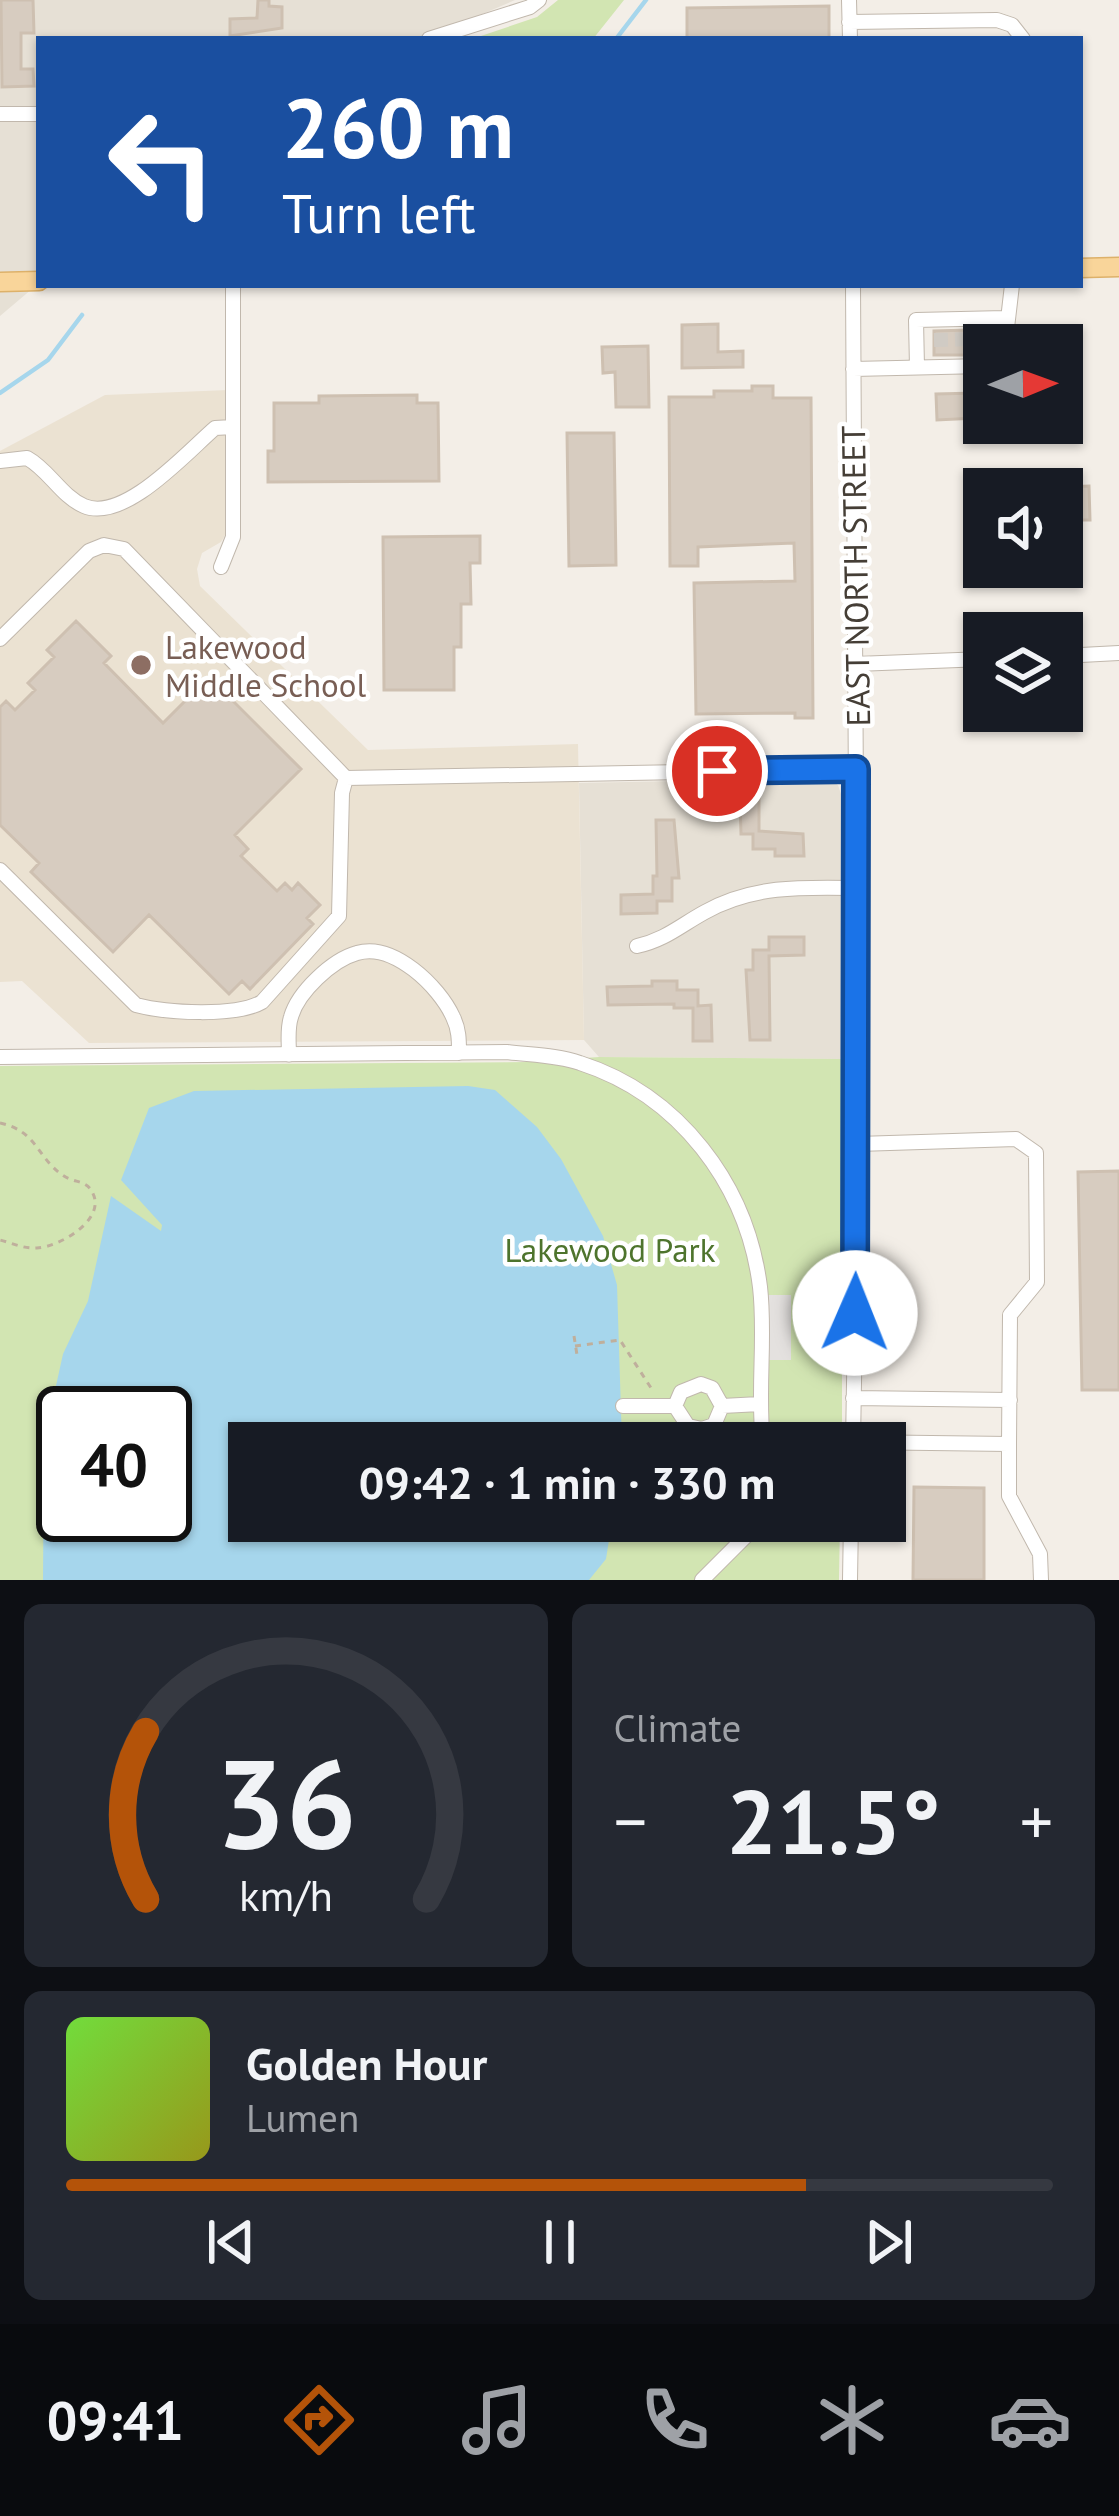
<!DOCTYPE html>
<meta charset="utf-8">
<style>
:root{--surface:#171b24;--page:#242831;--text:#f1f3f6;--muted:#9ea1a6;--line:#363941;--accent:#b45309}
body{margin:0;font-family:"PT Sans",sans-serif;background:var(--page);color:var(--text);height:100vh;display:flex;flex-direction:column;font-size:45px;white-space:nowrap}
*{box-sizing:border-box;margin:0}
p{font-size:39px;color:var(--muted)}
.icon{flex:none;width:66px;height:66px;fill:none;stroke:currentColor;stroke-width:2;stroke-linecap:round;stroke-linejoin:round}
.map{position:relative;height:1580px;overflow:hidden}
.panel{display:flex;flex-direction:column;gap:24px;padding:24px;background:#0d0f14;flex:1}
.panel>*{flex:none}
.hud{position:absolute;left:36px;top:36px;width:1047px;height:252px;border-radius:0px;box-shadow:0 3px 9px #0004;background:#1a4fa0;color:#fff;overflow:hidden}
.needle{width:78px;rotate:89deg}
.fabs{position:absolute;left:963px;top:324px;display:grid;gap:24px}
.fabs a{display:grid;place-items:center;width:120px;height:120px;border-radius:0px;background:var(--surface);box-shadow:0 3px 9px #0004;font-size:60px}
.speed{position:absolute;left:36px;top:1386px;display:flex;gap:24px;font-size:60px;font-weight:700;text-align:center}
.speed>*{display:grid;place-content:center;width:156px;height:156px;border-radius:50%;background:var(--surface);box-shadow:0 3px 9px #0004;line-height:1}
.speed .limit{border:6px solid #111;border-radius:18px;background:#fff;color:#111}
.pin{position:absolute;display:grid;place-items:center;width:102px;height:102px;color:#fff;margin:-51px;border:6px solid #fff;border-radius:50%;box-shadow:0 3px 12px #0007}
.me{position:absolute;width:132px;margin:-66px;rotate:1deg;stroke-linejoin:round;filter:drop-shadow(0 0 9px #0008)}
.turn{display:flex;align-items:center;gap:42px;height:252px;padding:0 48px;font-size:54px}
.turn .icon{width:156px;height:156px;stroke-width:2.5}
.turn b{display:block;font-size:84px;line-height:102px}
.big{font-size:90px;font-weight:700;line-height:1.1}
.panel .card{flex:1;display:flex;flex-direction:column;justify-content:center;gap:18px;min-width:0;padding:0 42px;border-radius:18px;background:var(--page)}
.panel .dial{align-items:center;gap:0}
.dial svg{height:312px;overflow:visible;fill:none;stroke:var(--line);stroke-width:7;stroke-linecap:round;text-anchor:middle}
.dial text{fill:var(--text);stroke:none}
.song{display:flex;align-items:center;gap:36px}
.cover{width:144px;height:144px;border-radius:18px;background:linear-gradient(135deg,hsl(100 70% 55%),hsl(60 70% 35%))}
.played{height:12px;border-radius:6px;background:linear-gradient(90deg,var(--accent) 75%,var(--line) 75%)}
.keys{display:flex;justify-content:space-around;direction:ltr}
.heat{display:flex;justify-content:space-between;align-items:center;font-size:66px;direction:ltr}
.panel .tiles{flex:1;display:grid;gap:24px;grid-template-columns:1fr 1fr}
.card:last-child{grid-column:span 2}
.trip{position:absolute;left:228px;top:1422px;width:678px;height:120px;border-radius:0px;background:var(--surface);box-shadow:0 3px 9px #0004;font-weight:700;line-height:120px;text-align:center}
.tabs{display:flex;height:192px;justify-content:space-around;align-items:center;background:#090b0e;color:var(--muted)}
.tabs .icon{width:84px;height:84px}
.tabs .on{color:var(--accent)}
.tabs b{font-size:54px;color:var(--text)}
.map>svg:first-child{display:block}
.residential{fill:#e6e0d5}
.education{fill:#ebe2d2}
.green{fill:#d2e5b2;fill-rule:evenodd}
.parking{fill:#e4e1df}
.water{fill:#a6d6ec;fill-rule:evenodd}
.lines{fill:none;stroke-linecap:round;stroke-linejoin:round}
.stream{stroke:#a6d6ec;stroke-width:4.5}
.building{fill:#d7ccc0;stroke:#cec0b1;stroke-width:3}
.minor-tunnel{stroke:#d0cbc4;stroke-width:14;stroke-dasharray:14 7;stroke-linecap:butt}
.minor-casing{stroke:#c1b8ad;stroke-width:16}
.major-casing{stroke:#ddb16a;stroke-width:21}
.path{stroke:#bfaf9c;stroke-width:3;stroke-dasharray:6 6;stroke-linecap:butt}
.minor{stroke:#fff;stroke-width:14}
.major{stroke:#f9d59a;stroke-width:18}
.route-casing{stroke:#114b97;stroke-width:30}
.route{stroke:#1a73e8;stroke-width:21}
.education-dot{fill:#8d6e63;stroke:#fff;stroke-width:4.5}
.labels{text-anchor:middle;dominant-baseline:central;stroke-width:9;stroke-linejoin:round;paint-order:stroke}
.street-label{font-size:33px;fill:#453e36;stroke:#fff}
.education-label{font-size:33px;fill:#785e54;stroke:#fff;text-anchor:start}
.park-label{font-size:33px;fill:#4e742d;stroke:#fff}
</style>
<div class="map">
<svg width="1119" height="1580" viewBox="0 0 1119 1580">
<rect width="100%" height="100%" fill="#f3eee7"/>
<path class="residential" d="M0,0H515L424,39H39V283L0,316Z
M830,778L838,785L842,797V1059L599,1057L584,1040L579,783Z"/>
<path class="education" d="M228,390L227,532L221,542L202,553L197,569L200,586L368,750L578,744L584,1040L89,1043L22,981L0,982V451L105,395Z"/>
<path class="green" d="M558,0H624L593,39H472L537,17Z
M599,1057L842,1059V1443H249V1521H840L839,1580H0V1066L529,1062ZM63,1413H165V1515H63Z"/>
<path class="parking" d="M768,1295H791V1360H768Z"/>
<path class="water" d="M468,1086L495,1090L537,1127L561,1159L603,1236L617,1285L622,1443H249V1521H612L606,1559L589,1580H43L44,1440L63,1354L88,1301L111,1196L161,1231L162,1225L121,1180L149,1108L194,1091ZM63,1413H165V1515H63Z"/>
<g class="lines">
<path class="stream" d="M616,39L646,0
M0,393L48,360L82,315"/>
</g>
<path class="building" d="M1,0H33L34,33H21V69H33L34,86L2,87Z
M258,0H269V6L282,7V28L230,36V19L257,18Z
M829,6V39H687V8Z
M718,324V352L743,351V367L682,368V325Z
M968,330L964,341L975,355H934V331Z
M648,346L649,407H616L615,372L603,373L602,347Z
M752,386H773V398H811L813,718H795V713L696,714L694,583L795,581L794,543L698,547V566H670L669,397H714V391H752Z
M976,393V418L937,420L936,394Z
M417,395V403H438L439,481L268,482V451H274V403H319V396Z
M567,433H614L616,565L569,566Z
M1089,486L1090,520H1062V487Z
M480,536V563H470L471,604H461V647H454V690H384L383,537Z
M76,621L111,656L104,663L163,723L209,677L301,769L235,835L248,849L241,856L277,891L285,883L292,890L298,883L320,905L307,918L313,924L250,989L242,981L229,994L149,915L113,952L31,872L39,863L0,825V707L6,701L15,710L35,690L28,683L54,657L47,650Z
M759,798V831L803,834L804,856H775V849H753V834H741L740,799Z
M656,820H674L679,878H672V901H657V913L621,914V895L653,894V876H657Z
M769,937H804V955L769,956L770,1040H750L746,970H753V950H769Z
M652,981H677V990H698V1006L711,1005L712,1041H693V1008H674V1004L608,1005L607,987L652,986Z
M1119,1171V1390H1082L1078,1172Z
M914,1487L984,1488V1580H913Z"/>
<g class="lines">
<path class="minor-tunnel" d="M934,340L975,339"/>
<defs>
<path id="minor" d="M849,0L850,39
M849,22L997,20L1012,25L1023,39
M429,39L530,7L539,0
M0,114H39
M853,285L858,1144L853,1443
M975,339L1005,338
M1005,345L1012,285
M917,367L916,320L1005,318
M853,369L984,366
M0,461L27,458C49,470 61,496 84,506C124,523 186,453 215,428L233,427
M221,567L233,537V285
M0,639L89,551L104,545L124,549L346,778L856,769
M1062,656L1119,653
M856,664L984,659
M0,870L136,1005C166,1013 236,1017 262,1002L339,916L342,793L346,778
M637,946C665,940 681,925 705,912C753,885 804,887 857,888
M289,1055C289,1043 287,1029 291,1017C298,992 332,960 357,953C393,942 439,986 453,1017C459,1029 459,1040 459,1053
M0,1057L507,1052C531,1055 557,1055 580,1063C679,1095 747,1184 760,1287C766,1338 757,1391 763,1443
M853,1398L1010,1400
M623,1406H675
M722,1406L712,1388L701,1384L681,1392L675,1406L688,1426L702,1429L714,1425L722,1406L760,1404
M853,1442L1009,1444L1010,1315L1037,1282L1036,1153L1016,1139L858,1144
M1009,1444V1496L1040,1554L1041,1580
M702,1580L761,1521
M850,1580L851,1521"/>
<path id="major" d="M1080,268L1119,267
M0,282L39,281"/>
</defs>
<use href="#minor" class="minor-casing"/>
<use href="#major" class="major-casing"/>
<path class="path" d="M0,1123C38,1131 37,1159 64,1176C76,1184 88,1179 94,1196C103,1222 58,1247 37,1248C24,1249 12,1243 0,1240
M574,1336L577,1355
M575,1346L620,1340L653,1391"/>
<use href="#minor" class="minor"/>
<use href="#major" class="major"/>
</g>
<g class="lines">
<defs>
<path id="route" d="M717,771L856,769L855,1313"/>
</defs>
<use href="#route" class="route-casing"/>
<use href="#route" class="route"/>
</g>
<circle class="education-dot" cx="141" cy="665" r="12"/>
<g class="labels">
<g class="street-label">
<text transform="translate(855 576) rotate(-91)">EAST NORTH STREET</text>
</g>
<g class="education-label">
<text x="165" y="646">Lakewood<tspan x="165" dy="38">Middle School</tspan></text>
</g>
<g class="park-label">
<text x="610" y="1249">Lakewood Park</text>
</g>
</g>
</svg>
<div class="fabs">
<a><svg class="needle" viewBox="-14 -14 28 28"><path d="M0-13l5 13h-10z" fill="#e53935"/><path d="M0 13l5-13h-10z" fill="#9ea1a6"/></svg></a>
<a><svg class="icon" aria-label="sound" viewBox="0 0 24 24"><path d="M4 9h4l5-4v14l-5-4H4zM17 9q2 3 0 6"/></svg></a>
<a><svg class="icon" aria-label="layers" viewBox="0 0 24 24"><path d="M12 4l9 5-9 5-9-5zM3 14l9 5 9-5"/></svg></a>
</div>
<div class="speed"><div class="limit">40</div></div>
<div class="pin" style="left:717px;top:771px;background:#d93025"><svg class="icon" aria-label="arrive" viewBox="0 0 24 24"><path d="M6 21V4h12l-3 4 3 4H6"/></svg></div>
<svg class="me" style="left:855px;top:1313px" viewBox="-20 -20 40 40"><circle r="19" fill="#fff"/><path d="M0-13L10 11 0 6-10 11z" fill="#1a73e8"/></svg>
<div class="trip">09:42 · 1 min · 330 m</div>
<div class="hud">
<div class="turn"><svg class="icon" aria-label="left" viewBox="0 0 24 24"><path d="M17 20v-9H6M10 6l-5 5 5 5"/></svg><div><b>260 m</b>Turn left</div></div>
</div>
</div>
<section class="panel">
<div class="tiles">
<div class="card dial"><svg viewBox="0 0 100 80">
<path d="M14 69A42 42 0 1 1 86 69"/>
<path d="M14 69A42 42 0 0 1 14 26" stroke="#b45309"/>
<text x="50" y="56" font-size="32" font-weight="700">36</text>
<text x="50" y="72" font-size="11">km/h</text>
</svg></div>
<div class="card"><p>Climate</p>
<div class="heat"><a>−</a><b class="big">21.5°</b><a>+</a></div>
</div>
<div class="card">
<div class="song"><i class="cover"></i><div><b>Golden Hour</b><p>Lumen</p></div></div>
<div class="played"></div>
<div class="keys"><svg class="icon" aria-label="previous" viewBox="0 0 24 24"><path d="M18 5L8 12l10 7zM5 5v14"/></svg><svg class="icon" aria-label="pause" viewBox="0 0 24 24"><path d="M8 5v14M16 5v14"/></svg><svg class="icon" aria-label="next" viewBox="0 0 24 24"><path d="M6 5l10 7-10 7zM19 5v14"/></svg></div>
</div>
</div>
</section>
<nav class="tabs">
<b>09:41</b>
<svg class="icon on" aria-label="directions" viewBox="0 0 24 24"><path d="M12 3l9 9-9 9-9-9zM9 14v-3h6M13 9l2 2-2 2"/></svg>
<svg class="icon" aria-label="music" viewBox="0 0 24 24"><path d="M9 18V5l10-2v13"/><circle cx="6" cy="18" r="3"/><circle cx="16" cy="16" r="3"/></svg>
<svg class="icon" aria-label="phone" viewBox="0 0 24 24"><path d="M5 4h4l2 5-3 2q2 4 5 5l2-3 5 2v4C11 20 4 13 5 4z"/></svg>
<svg class="icon" aria-label="climate" viewBox="0 0 24 24"><path d="M12 3v18M4 7l16 10M4 17L20 7"/></svg>
<svg class="icon" aria-label="car" viewBox="0 0 24 24"><path d="M5 17H2v-5l4-1 3-4h7l3 4 3 1v5h-3M9 17h6M6 11h13"/><circle cx="7" cy="17" r="2"/><circle cx="17" cy="17" r="2"/></svg>
</nav>
